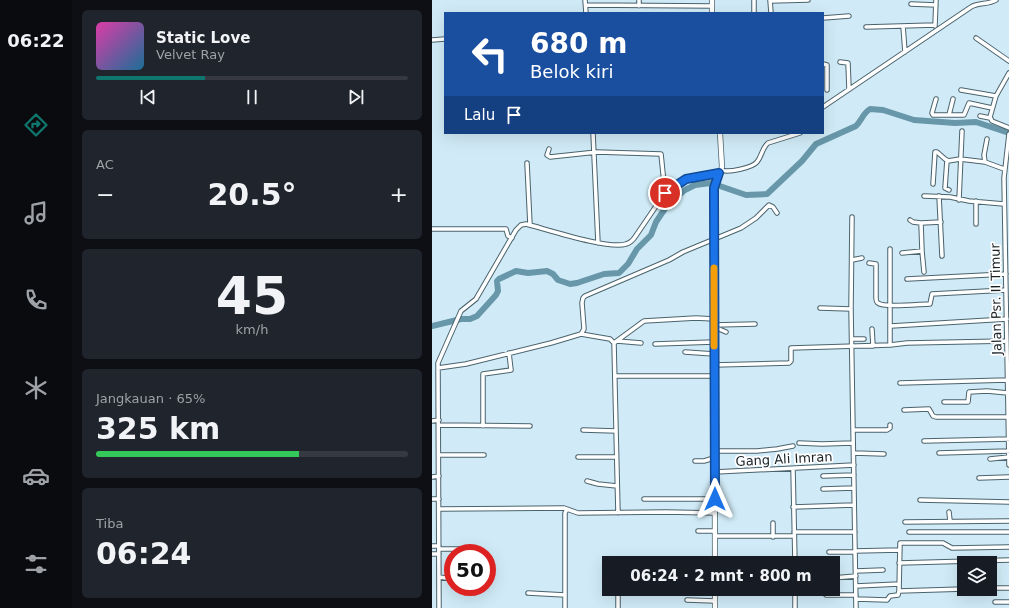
<!DOCTYPE html>
<html lang="id">
<meta charset="utf-8">
<style>
:root{--surface:#171b24;--page:#20242c;--text:#f1f3f6;--muted:#9ea1a6;--line:#363941;--accent:#0f766e}
body{margin:0;font-family:"DejaVu Sans",sans-serif;background:var(--page);color:var(--text);height:100vh;display:flex;flex-direction:column;font-size:15px;white-space:nowrap}
*{box-sizing:border-box;margin:0}
p{font-size:13px;color:var(--muted)}
.icon{flex:none;width:22px;height:22px;fill:none;stroke:currentColor;stroke-width:2;stroke-linecap:round;stroke-linejoin:round}
.map{position:relative;flex:1;overflow:hidden}
.side{display:flex;flex-direction:column;gap:10px;padding:10px;background:#0d0f14;width:360px}
.side>*{flex:none}
.guide{position:absolute;left:12px;top:12px;width:380px;height:122px;border-radius:0px;box-shadow:0 4px 16px #0002;background:#1a4fa0;color:#fff;overflow:hidden}
.fabs{position:absolute;left:525px;top:556px;display:grid;gap:8px}
.fabs a{display:grid;place-items:center;width:40px;height:40px;border-radius:0px;background:var(--surface);box-shadow:0 4px 16px #0002;font-size:20px}
.speed{position:absolute;left:12px;top:544px;display:flex;gap:8px;font-size:20px;font-weight:700;text-align:center}
.speed>*{display:grid;place-content:center;width:52px;height:52px;border-radius:50%;background:var(--surface);box-shadow:0 4px 16px #0002;line-height:1}
.speed .limit{border:6px solid #d22;background:#fff;color:#111}
.pin{position:absolute;display:grid;place-items:center;width:34px;height:34px;color:#fff;margin:-17px;border:2px solid #fff;border-radius:50%;box-shadow:0 1px 4px #0007}
.me{position:absolute;width:44px;margin:-22px;rotate:0deg;stroke-linejoin:round;filter:drop-shadow(0 0 3px #0008)}
.turn{display:flex;align-items:center;gap:14px;height:84px;padding:0 20px;font-size:18px}
.turn .icon{width:52px;height:52px;stroke-width:2.5}
.turn b{display:block;font-size:28px;line-height:34px}
.then{display:flex;align-items:center;height:38px;padding:0 20px;background:#0003;gap:8px;font-size:15px}
.big{font-size:30px;font-weight:600;line-height:1.1}
.side .widget{flex:1;display:flex;flex-direction:column;justify-content:center;gap:6px;min-width:0;padding:0 14px;border-radius:6px;background:var(--page)}
.side .dial{align-items:center;gap:0}
.dial b{font-size:52px;line-height:1}
.song{display:flex;align-items:center;gap:12px}
.cover{width:48px;height:48px;border-radius:6px;background:linear-gradient(135deg,hsl(320 70% 55%),hsl(200 70% 35%))}
.played{height:4px;border-radius:2px;background:linear-gradient(90deg,var(--accent) 35%,var(--line) 35%)}
.keys{display:flex;justify-content:space-around;direction:ltr}
.heat{display:flex;justify-content:space-between;align-items:center;font-size:22px;direction:ltr}
.charge{height:6px;border-radius:3px;background:linear-gradient(90deg,#34c759 65%,var(--line) 0)}
.trip{position:absolute;left:170px;top:556px;width:238px;height:40px;border-radius:0px;background:var(--surface);box-shadow:0 4px 16px #0002;font-weight:600;line-height:40px;text-align:center}
main{display:flex;flex:1;min-height:0}
.tab-bar{display:flex;flex-direction:column;width:72px;justify-content:space-around;align-items:center;background:#090b0e;color:var(--muted)}
.tab-bar .icon{width:28px;height:28px}
.tab-bar .selected{color:var(--accent)}
.tab-bar b{font-size:18px;color:var(--text)}
.map>svg:first-child{display:block}
.lines{fill:none;stroke-linecap:round;stroke-linejoin:round}
.river{stroke:#6797a9;stroke-width:6}
.minor-casing{stroke:#4b636c;stroke-width:5.5}
.major-casing{stroke:#4b636c;stroke-width:6}
.minor{stroke:#fff;stroke-width:3.5}
.major{stroke:#fff;stroke-width:4.5}
.route-casing{stroke:#114b97;stroke-width:10}
.route{stroke:#1a73e8;stroke-width:7}
.slow{stroke:#f59e0b;stroke-width:7}
.labels{text-anchor:middle;dominant-baseline:central;stroke-width:3.5;stroke-linejoin:round;paint-order:stroke}
.street-label{font-size:13px;fill:#182226;stroke:#fff}
</style>
<main>
<nav class="tab-bar">
<b>06:22</b>
<svg class="icon selected" aria-label="directions" viewBox="0 0 24 24"><path d="M12 3l9 9-9 9-9-9zM9 14v-3h6M13 9l2 2-2 2"/></svg>
<svg class="icon" aria-label="music" viewBox="0 0 24 24"><path d="M9 18V5l10-2v13"/><circle cx="6" cy="18" r="3"/><circle cx="16" cy="16" r="3"/></svg>
<svg class="icon" aria-label="phone" viewBox="0 0 24 24"><path d="M5 4h4l2 5-3 2q2 4 5 5l2-3 5 2v4C11 20 4 13 5 4z"/></svg>
<svg class="icon" aria-label="climate" viewBox="0 0 24 24"><path d="M12 3v18M4 7l16 10M4 17L20 7"/></svg>
<svg class="icon" aria-label="car" viewBox="0 0 24 24"><path d="M5 17H2v-5l4-1 3-4h7l3 4 3 1v5h-3M9 17h6M6 11h13"/><circle cx="7" cy="17" r="2"/><circle cx="17" cy="17" r="2"/></svg>
<svg class="icon" aria-label="filters" viewBox="0 0 24 24"><path d="M4 7h16M4 17h16"/><circle cx="9" cy="7" r="2"/><circle cx="15" cy="17" r="2"/></svg>
</nav>
<section class="side">
<div class="widget">
<div class="song"><i class="cover"></i><div><b>Static Love</b><p>Velvet Ray</p></div></div>
<div class="played"></div>
<div class="keys"><svg class="icon" aria-label="previous" viewBox="0 0 24 24"><path d="M18 5L8 12l10 7zM5 5v14"/></svg><svg class="icon" aria-label="pause" viewBox="0 0 24 24"><path d="M8 5v14M16 5v14"/></svg><svg class="icon" aria-label="next" viewBox="0 0 24 24"><path d="M6 5l10 7-10 7zM19 5v14"/></svg></div>
</div>
<div class="widget"><p>AC</p>
<div class="heat"><a>−</a><b class="big">20.5°</b><a>+</a></div>
</div>
<div class="widget dial"><b>45</b><p>km/h</p></div>
<div class="widget"><p>Jangkauan · 65%</p><b class="big">325 km</b><div class="charge"></div></div>
<div class="widget"><p>Tiba</p><b class="big">06:24</b></div>
</section>
<div class="map">
<svg width="577" height="608" viewBox="0 0 577 608">
<rect width="100%" height="100%" fill="#d0ebf7"/>
<g class="lines">
<path class="river" d="M0,326L29,319H38L45,316L64,295L66,291L65,281L67,279L84,271L96,273L115,271L121,274L126,280L138,284L145,283L172,274L187,273L196,264L205,249L219,235L224,222L236,204L253,190L263,185L279,183L314,195L335,194L370,161L384,144L424,126C430,120 431,113 438,109L451,110L482,120L523,123L544,122L577,133"/>
<defs>
<path id="minor" d="M153,0L154,13
M207,0V6
M322,0V13
M338,0L339,13
M338,1L376,0
M479,4L504,5
M154,5L280,6
M391,18L417,16
M471,26L473,52
M503,26L504,0
M434,27L503,25
M544,38L577,61
M0,40L13,39
M408,62L416,63L417,89
M391,64L395,65V90
M577,73L564,96L558,117L560,121L577,128
M529,90L564,96
M504,99L500,113L501,115H532L537,103L560,108
M391,107L539,7C547,2 556,5 564,0
M517,115L521,99
M548,116L558,118
M161,133L166,243
M577,134L572,178L577,465
M555,139L552,155L553,162L572,169
M117,149L115,155L118,157L165,152L229,154L233,193
M515,160L513,188L517,190
M95,163L98,225
M289,170C296,173 320,168 325,162C330,156 330,148 336,143L368,133
M501,184L503,152H505L513,159L516,161L528,159L553,162
M492,196L518,197L537,201L572,204
M507,196L510,256
M527,200L530,131
M544,201V224
M420,217L419,309L424,608
M478,220L481,222L489,223
M0,229H74L76,236L80,238
M490,251L492,272
M470,253L490,251L489,223L509,222
M420,260L430,258
M437,263L444,264V297C444,299 444,302 446,303C451,308 489,304 498,304L500,294L574,290
M475,279L574,274
M388,308L419,309
M282,325L323,324
M459,326L575,319
M282,329H287L294,332
M440,329L441,346
M149,334L178,339L182,343L186,513
M421,339H432
M185,341L209,343
M182,343L212,321L264,318L282,319
M223,344L282,342
M458,345V249
M253,352L282,354
M282,365L357,363L359,361V348L458,345L475,343L575,341
M6,368L34,364L119,343L149,334L152,329L150,303L151,298L153,296L237,260L251,252L309,228L324,218L337,205L341,207L345,213
M183,376H282
M468,383L575,380
M512,402H536L537,392L555,391L576,393
M472,410L497,409L501,416L504,417H576
M0,421L7,420
M7,425L98,426
M51,426V374L79,370L77,353
M151,430L184,431
M421,430H455L458,428V425
M492,441L577,439
M367,443L390,444L421,443
M282,451H325L345,449L361,446
M422,453L452,454
M507,453L577,451
M7,455H52
M146,457H184
M558,459L577,457
M263,461H272L282,458
M361,469L363,563
M283,472L422,465
M391,476L422,475
M0,477L7,476
M547,478L577,477
M155,481L166,484L185,486
M391,489L422,488
M0,499H7
M212,499H283
M488,500L577,502
M361,507L422,505
M7,509L132,508L146,513L234,512L283,513
M517,512L518,521
M473,522L577,521
M341,523V537
M266,531H283
M362,532H423
M477,532H577
M283,536H362
M0,546H7
M7,549H47
M423,551L468,550
M397,552H423
M0,554H7
M247,560L283,559
M467,563L577,560
M424,571L451,570
M7,577L21,579
M401,578L424,576
M424,586L467,584
M558,588H577
M186,589V608
M467,591L468,543H511L520,548L577,547
M467,591L532,589
M96,593L133,595
M394,595H424
M424,599L455,600L458,596L466,595L467,591
M255,600L283,601
M563,602H577
M7,608L6,363L29,311L44,299L84,230L89,225L94,224C114,229 177,250 194,244C198,243 201,240 203,237L233,193L254,179L287,173
M133,608V513L135,509
M363,608V589"/>
<path id="major" d="M280,0V13
M283,563L282,198V188L290,167L288,133
M283,589V608"/>
</defs>
<use href="#minor" class="minor-casing"/>
<use href="#major" class="major-casing"/>
<use href="#minor" class="minor"/>
<use href="#major" class="major"/>
</g>
<g class="lines">
<defs>
<path id="route" d="M233,193L254,179L287,173L282,188V198L283,499"/>
</defs>
<use href="#route" class="route-casing"/>
<use href="#route" class="route"/>
<path class="slow" d="M282,346V268"/>
</g>
<g class="labels">
<g class="street-label">
<text transform="translate(564 299) rotate(-91)">Jalan Psr. II Timur</text>
<text transform="translate(352 459) rotate(-3)">Gang Ali Imran</text>
</g>
</g>
</svg>
<div class="fabs">
<a><svg class="icon" aria-label="layers" viewBox="0 0 24 24"><path d="M12 4l9 5-9 5-9-5zM3 14l9 5 9-5"/></svg></a>
</div>
<div class="speed"><div class="limit">50</div></div>
<div class="pin" style="left:233px;top:193px;background:#d93025"><svg class="icon" aria-label="arrive" viewBox="0 0 24 24"><path d="M6 21V4h12l-3 4 3 4H6"/></svg></div>
<svg class="me" style="left:283px;top:499px" viewBox="-20 -20 40 40"><path d="M0-17L14 15 0 8-14 15z" fill="#1a73e8" stroke="#fff" stroke-width="4"/></svg>
<div class="trip">06:24 · 2 mnt · 800 m</div>
<div class="guide">
<div class="turn"><svg class="icon" aria-label="left" viewBox="0 0 24 24"><path d="M17 20v-9H6M10 6l-5 5 5 5"/></svg><div><b>680 m</b>Belok kiri</div></div>
<div class="then">Lalu<svg class="icon" aria-label="arrive" viewBox="0 0 24 24"><path d="M6 21V4h12l-3 4 3 4H6"/></svg></div>
</div>
</div>
</main>
